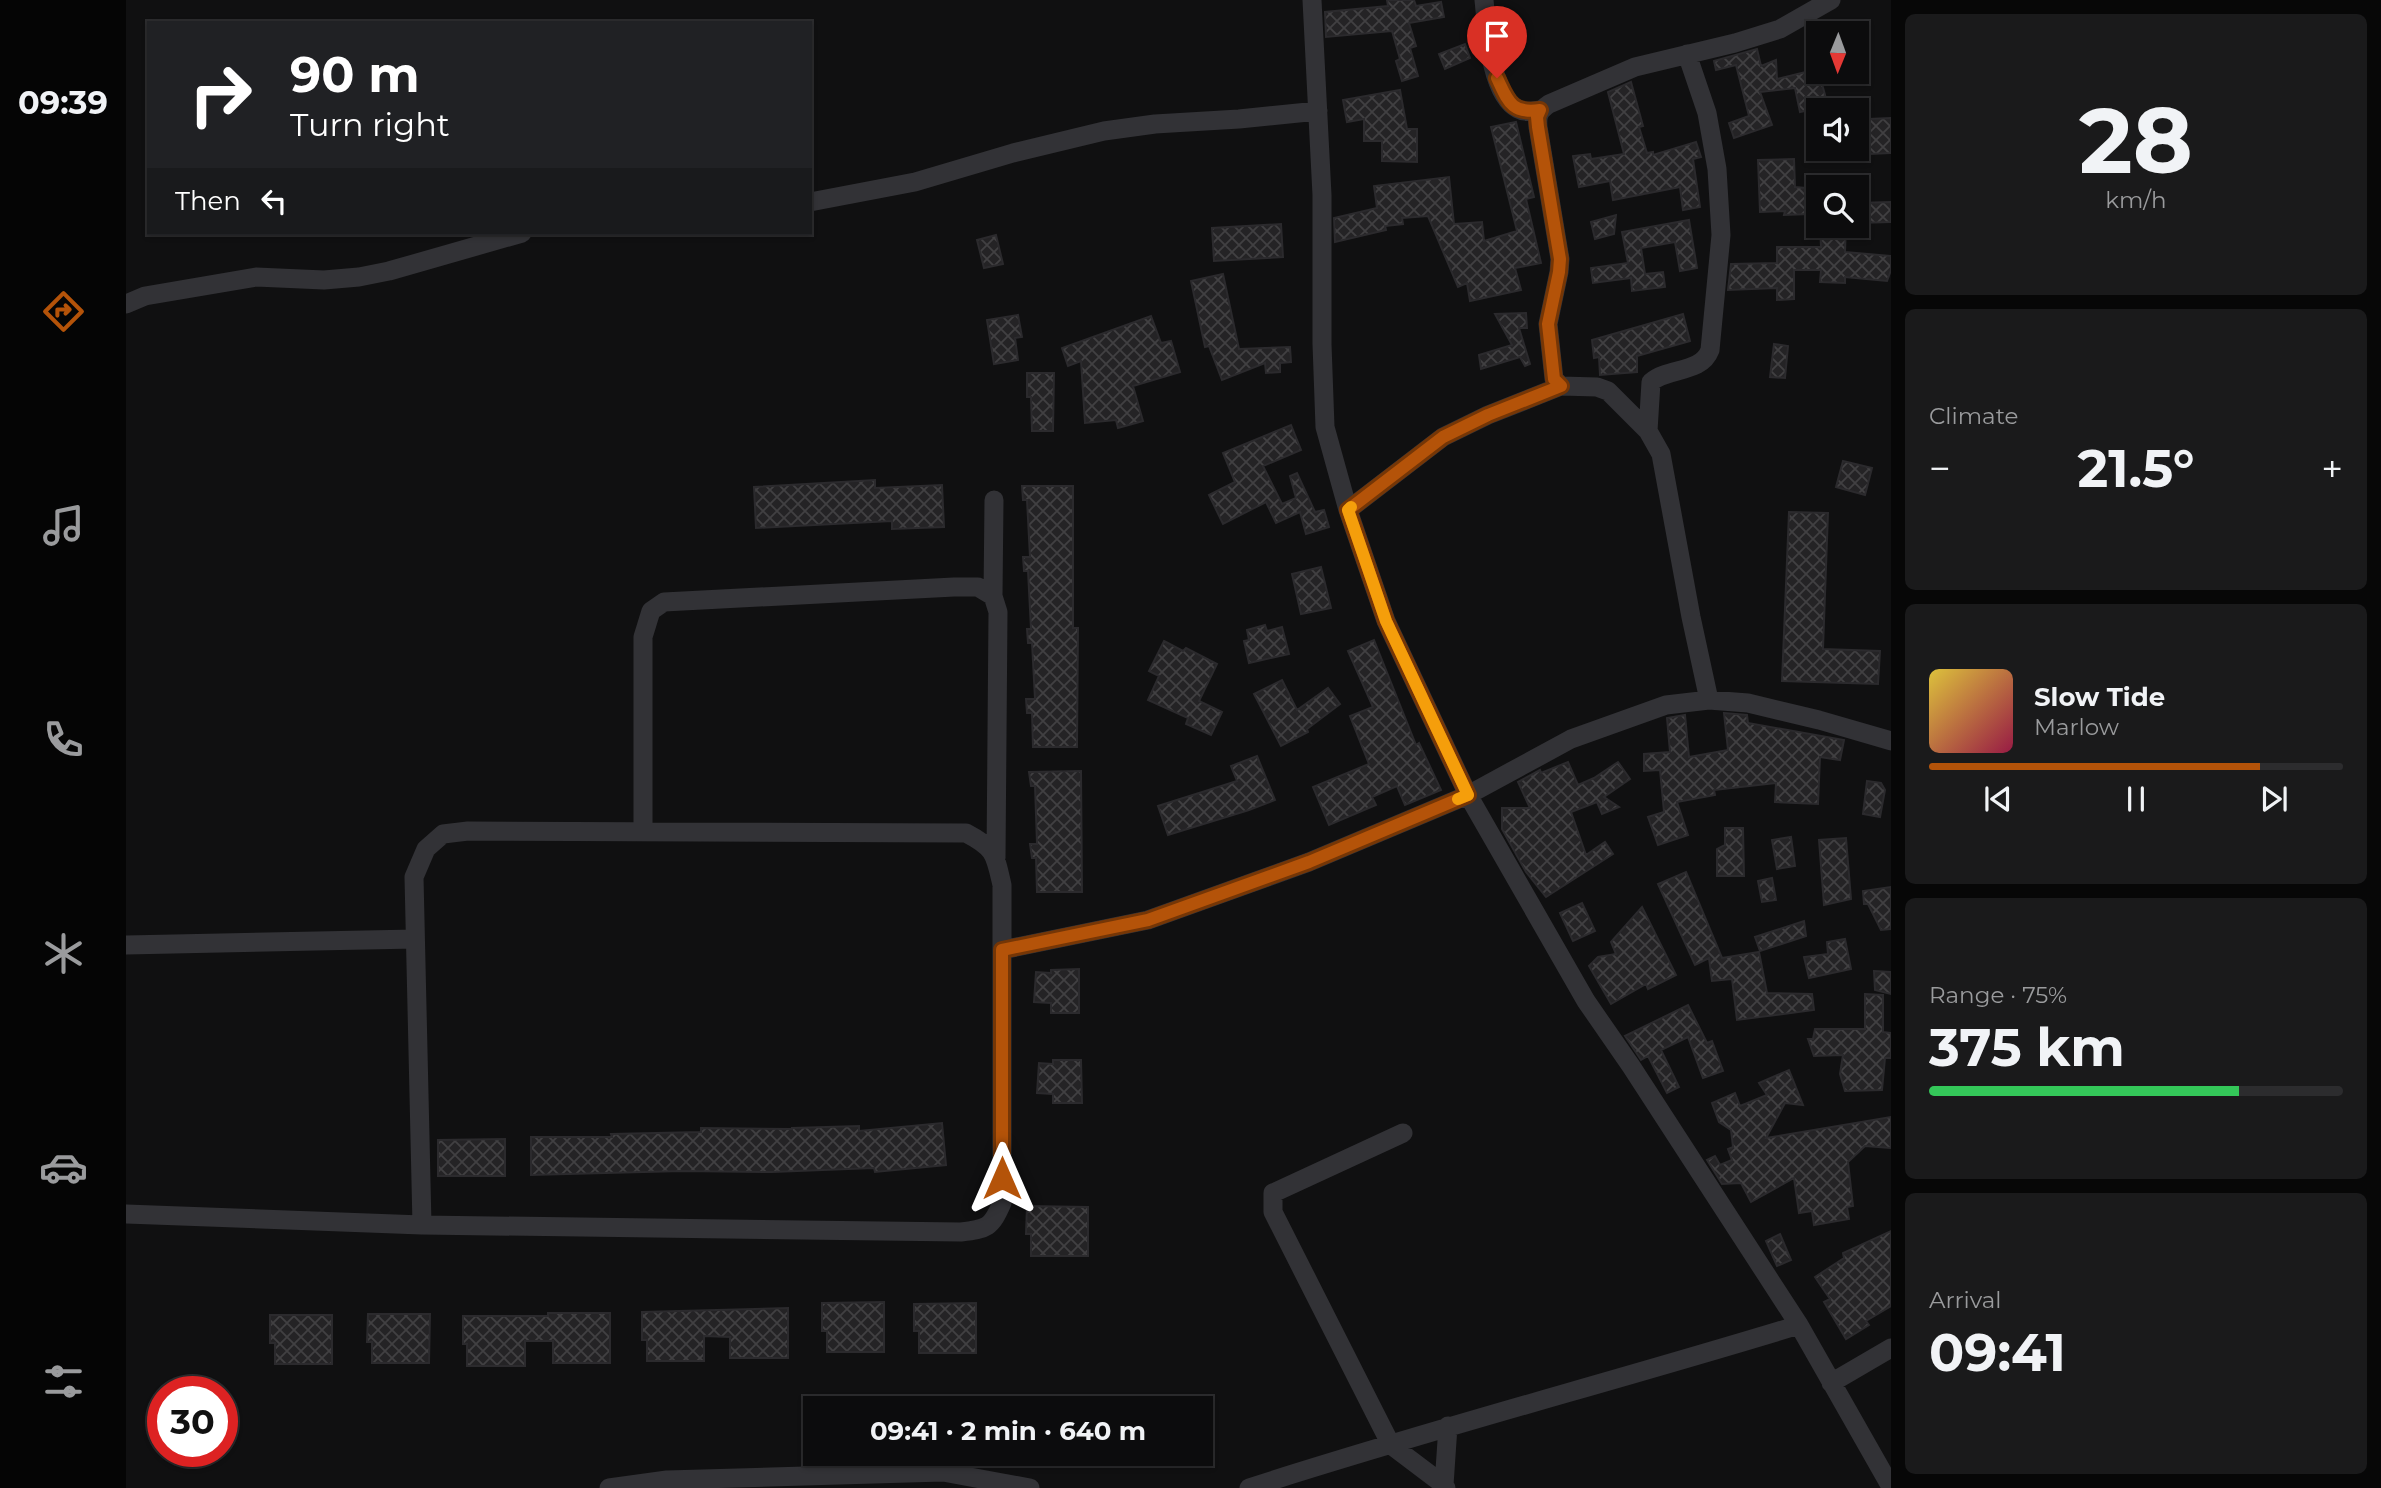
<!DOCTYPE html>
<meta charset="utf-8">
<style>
:root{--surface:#0c0c0d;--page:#1a1a1b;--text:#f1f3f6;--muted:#9a9b9d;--line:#2c2c2e;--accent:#b45309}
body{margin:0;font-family:Montserrat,sans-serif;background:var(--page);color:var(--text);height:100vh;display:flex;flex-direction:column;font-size:26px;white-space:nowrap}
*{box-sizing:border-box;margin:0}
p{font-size:23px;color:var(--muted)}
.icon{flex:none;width:38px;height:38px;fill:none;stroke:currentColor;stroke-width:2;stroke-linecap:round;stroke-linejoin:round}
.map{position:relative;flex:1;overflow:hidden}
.details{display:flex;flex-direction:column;gap:14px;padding:14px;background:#070707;width:490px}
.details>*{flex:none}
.top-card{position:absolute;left:21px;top:21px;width:665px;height:214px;border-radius:0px;box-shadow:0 2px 5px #0004,0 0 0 2px var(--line);background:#202124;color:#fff;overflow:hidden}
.needle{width:46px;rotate:181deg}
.controls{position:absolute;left:1680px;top:21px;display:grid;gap:14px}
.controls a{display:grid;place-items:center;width:63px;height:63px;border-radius:0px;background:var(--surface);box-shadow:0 2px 5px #0004,0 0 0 2px var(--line);font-size:35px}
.speed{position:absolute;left:21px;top:1376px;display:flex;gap:14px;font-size:35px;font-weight:700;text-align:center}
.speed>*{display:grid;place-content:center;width:91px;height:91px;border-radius:50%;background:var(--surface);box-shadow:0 2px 5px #0004,0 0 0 2px var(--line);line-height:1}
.speed .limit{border:10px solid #d22;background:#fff;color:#111}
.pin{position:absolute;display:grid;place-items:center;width:60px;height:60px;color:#fff;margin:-72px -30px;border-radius:50% 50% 50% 0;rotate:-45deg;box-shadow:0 0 7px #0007}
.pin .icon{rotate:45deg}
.me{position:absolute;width:77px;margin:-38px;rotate:0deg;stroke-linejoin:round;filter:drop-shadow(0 0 5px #0008)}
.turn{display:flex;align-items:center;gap:24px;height:147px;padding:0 28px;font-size:32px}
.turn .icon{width:91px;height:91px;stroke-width:2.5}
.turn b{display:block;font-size:49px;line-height:60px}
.then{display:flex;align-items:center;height:66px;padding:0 28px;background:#0003;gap:14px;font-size:26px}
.big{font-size:52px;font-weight:700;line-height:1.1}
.details .tile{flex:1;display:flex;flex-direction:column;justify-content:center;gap:10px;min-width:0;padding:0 24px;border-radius:10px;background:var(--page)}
.details .dial{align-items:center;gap:0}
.dial b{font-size:91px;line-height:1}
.song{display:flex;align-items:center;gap:21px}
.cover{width:84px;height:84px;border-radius:10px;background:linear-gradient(135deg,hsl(50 70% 55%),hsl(340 70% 35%))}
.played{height:7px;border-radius:4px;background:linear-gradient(90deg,var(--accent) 80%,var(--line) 80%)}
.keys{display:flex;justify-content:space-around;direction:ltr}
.heat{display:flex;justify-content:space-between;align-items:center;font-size:38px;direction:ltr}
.charge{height:10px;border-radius:5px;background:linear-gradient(90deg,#34c759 75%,var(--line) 0)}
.trip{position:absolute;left:677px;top:1396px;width:410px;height:70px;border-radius:0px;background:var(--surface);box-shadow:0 2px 5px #0004,0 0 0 2px var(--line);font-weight:700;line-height:70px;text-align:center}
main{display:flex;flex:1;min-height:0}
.tabs{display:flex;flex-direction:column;width:126px;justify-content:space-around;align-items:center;background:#050505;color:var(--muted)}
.tabs .icon{width:49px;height:49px}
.tabs .current{color:var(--accent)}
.tabs b{font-size:32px;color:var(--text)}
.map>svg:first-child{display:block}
.building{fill:url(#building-cross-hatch);stroke:#2b2a2d;stroke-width:2}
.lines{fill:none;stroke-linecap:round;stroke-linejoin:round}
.minor{stroke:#323236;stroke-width:19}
.route-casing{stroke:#753606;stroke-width:18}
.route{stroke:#b45309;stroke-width:12}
.slow{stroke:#f59e0b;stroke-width:12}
</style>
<main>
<nav class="tabs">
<b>09:39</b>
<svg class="icon current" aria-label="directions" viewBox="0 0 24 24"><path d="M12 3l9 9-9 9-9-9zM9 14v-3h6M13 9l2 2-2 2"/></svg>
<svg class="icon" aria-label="music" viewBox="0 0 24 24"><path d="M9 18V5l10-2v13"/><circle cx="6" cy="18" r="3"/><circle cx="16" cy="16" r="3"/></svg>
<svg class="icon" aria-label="phone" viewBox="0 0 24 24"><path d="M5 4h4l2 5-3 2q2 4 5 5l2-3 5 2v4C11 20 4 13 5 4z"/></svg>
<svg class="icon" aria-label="climate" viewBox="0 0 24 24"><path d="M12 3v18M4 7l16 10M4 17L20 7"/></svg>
<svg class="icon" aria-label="car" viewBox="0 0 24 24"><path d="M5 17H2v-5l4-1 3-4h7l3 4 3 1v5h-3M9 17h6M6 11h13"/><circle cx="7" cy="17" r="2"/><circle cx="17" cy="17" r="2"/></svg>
<svg class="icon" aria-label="filters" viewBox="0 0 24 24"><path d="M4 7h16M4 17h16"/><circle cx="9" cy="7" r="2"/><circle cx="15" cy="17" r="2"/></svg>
</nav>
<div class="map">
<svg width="1765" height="1488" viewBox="0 0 1765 1488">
<defs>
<pattern id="building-cross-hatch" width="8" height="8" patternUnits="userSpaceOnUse" patternTransform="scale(1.75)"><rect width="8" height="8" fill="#242325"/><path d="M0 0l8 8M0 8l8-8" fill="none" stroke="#414042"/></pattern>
</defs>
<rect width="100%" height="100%" fill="#101011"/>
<path class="building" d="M1261,0H1288L1290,6L1315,2L1318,17L1283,23L1290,46L1284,48L1292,76L1276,81L1270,61L1274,59L1266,31L1200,37L1199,12L1262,6Z
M1339,44L1344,58L1319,69L1313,54Z
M1631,49L1635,66L1650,60L1651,79L1692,69L1702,106L1674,112L1669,88L1634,92L1646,125L1608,138L1603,123L1623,116L1610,65L1590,70L1588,61Z
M1505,82L1517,126L1513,127L1521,153L1527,152V155L1570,142L1575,157L1567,159L1574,207L1557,210L1554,187L1487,200L1484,181L1453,187L1447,156L1464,154L1465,159L1498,154L1482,92Z
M1274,90L1281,129H1291V162L1256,161V141H1238V119L1221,122L1217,100Z
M1765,118V153L1744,154L1743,119Z
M1390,122L1408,197L1400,199L1415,263L1389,268L1395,290L1344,301L1341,283L1332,287L1302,216L1276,218L1277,224L1259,226L1260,230L1209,242L1208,218L1251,208L1248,186L1323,177L1328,224L1356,222L1358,241L1391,231L1365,127Z
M1668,159L1669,187L1691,189L1684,214L1658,215L1659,211L1634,212L1632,160Z
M1765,202V222L1732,223L1731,203Z
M1490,215L1488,234L1469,239L1465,222Z
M1563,220L1571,268L1554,271L1549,242L1515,248L1519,274L1537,272L1539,287L1506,291L1505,278L1467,283L1465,268L1502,263L1496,232Z
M1155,224L1157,257L1088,261L1086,228Z
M1694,226H1720L1719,252L1765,256V270L1761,281L1719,277V283L1694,282L1695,270H1668V299L1651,300V288L1602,290L1605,264L1651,263V247H1695Z
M870,235L877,264L858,268L851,240Z
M1097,274L1113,349L1164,347L1165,362L1154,363V372L1140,373L1139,363L1096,380L1083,346L1079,347L1065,281Z
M1400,313L1401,328H1393L1404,364L1399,366L1394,357L1355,369L1353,355L1386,345L1369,314Z
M1557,314L1564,341L1511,356V372L1474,375L1473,357L1468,358L1466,340Z
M892,315L896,337L889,338L892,360L868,364L861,320Z
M1025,316L1035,343L1045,341L1054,372L1007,386L1017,421L992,428L990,420L959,423L955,361L942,366L936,348Z
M1648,344L1662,346L1659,378L1644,377Z
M901,373H928L927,431H906L905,397H901Z
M1165,425L1175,450L1137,466L1156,504L1170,498L1164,476L1171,473L1189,512L1198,510L1203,527L1180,534L1174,512L1150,523L1140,502L1097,524L1083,495L1109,482L1097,453Z
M1717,461L1746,468L1739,495L1710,487Z
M749,480V488L816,485L818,527L766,529V521L630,528L628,487Z
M896,486H947V628H952L951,747H907L906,713H901L900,699H909L906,643H902L901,629H905L902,571H898L897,557H904L901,500H897Z
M1663,512L1702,513L1697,649L1754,651L1752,684L1656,681Z
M1195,567L1205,608L1175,614L1166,574Z
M1139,625L1141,631L1156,627L1163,654L1123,663L1118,641L1123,640L1121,630Z
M1248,640L1290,745L1293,743L1315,790L1279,805L1271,786L1246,797L1250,805L1203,825L1187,787L1243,764L1224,716L1247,707L1222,651Z
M1038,641L1057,651L1060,648L1091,664L1073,701L1096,712L1085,735L1060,724L1062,718L1022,700L1033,676L1023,671Z
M1156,680L1171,710L1202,688L1214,704L1181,729L1182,732L1155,746L1128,694Z
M1598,713L1621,715L1622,723L1718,740L1714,760L1694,757L1692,804L1649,802L1650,783L1588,790L1589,795L1551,802L1562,835L1532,845L1522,817L1538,812L1534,770L1518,771V754L1544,752L1541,718L1559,715L1563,757L1602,750Z
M1131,756L1149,800L1123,810L1042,835L1032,806L1111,781L1105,766Z
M1442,762L1452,785L1468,778L1492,762L1504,779L1478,797L1493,807L1476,814L1471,802L1445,812L1460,855L1479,842L1487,854L1420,897L1400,872L1376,829V808H1404L1392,782L1414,770L1415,773Z
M955,771L956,892H911L910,858H906L904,844H911L909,786H905L903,772Z
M1741,781L1755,783L1759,790L1754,817L1737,814Z
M1599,828H1617L1618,876H1591V849L1599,845Z
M1665,837L1669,866L1651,869L1646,840Z
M1720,838L1725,899L1698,905L1693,840Z
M1560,872L1596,958L1633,952L1641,993L1686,994L1688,1010L1611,1020L1606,979L1586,981L1583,958L1569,965L1532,884Z
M1646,878L1650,900L1636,902L1632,881Z
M1765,887V929L1755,930L1742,904H1738L1737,891Z
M1456,903L1469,931L1447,941L1434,913Z
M1516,907L1550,975L1522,989L1520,984L1485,1004L1463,966L1472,957L1490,954L1485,942Z
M1678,921L1680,936L1634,951L1629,937Z
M1719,939L1725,969L1683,978L1678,957L1702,954L1701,942Z
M953,969V1013H925V1003L908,1002L910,972L925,973V970Z
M1748,971L1765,972V994L1749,990Z
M1739,994L1757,995V1032L1765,1033V1058H1759L1756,1090L1719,1091L1714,1074L1717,1055L1688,1056L1682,1039H1687L1689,1029H1739Z
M1562,1005L1581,1043L1586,1041L1597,1071L1577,1078L1562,1037L1535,1050L1553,1087L1541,1093L1522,1056L1515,1060L1499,1036Z
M927,1060H955L956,1103H927V1094L911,1093L913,1063L927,1064Z
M1663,1070L1677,1105L1659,1103L1640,1138L1765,1117V1148L1739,1146L1722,1162L1727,1206L1721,1207L1723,1219L1688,1225L1686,1211L1673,1213L1668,1178L1625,1202L1615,1183L1596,1184L1581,1160L1589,1156L1594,1165L1606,1160L1602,1149L1607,1147L1605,1130L1593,1122L1586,1103L1609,1093L1614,1106L1641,1095L1633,1083Z
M816,1123L820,1165L749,1172L748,1168L646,1172L556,1171L405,1175V1137H486L485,1134L575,1132V1128L666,1129V1128L733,1126V1131Z
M379,1139V1176H312V1140Z
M901,1206L962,1207V1256H905V1234H900Z
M1765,1231V1306L1740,1321L1743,1325L1720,1339L1698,1302L1704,1299L1689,1277L1718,1258L1717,1253Z
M1654,1234L1665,1260L1651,1266L1640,1241Z
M758,1302V1352H701V1331H696V1303Z
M850,1303V1353H793V1331H788V1304Z
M662,1308V1358H604V1337L578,1336V1361H521V1340H516V1312Z
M422,1313H484V1363H427V1341H399V1366H341V1344H337V1316H422Z
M242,1314H304L303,1363H246V1342H241Z
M144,1315H206V1364H149V1343H144Z"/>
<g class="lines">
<path class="minor" d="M1186,0L1196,195V344L1199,427L1222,510L1260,621L1342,795L1460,1001L1505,1066L1673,1325L1765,1487
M1358,0C1361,28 1364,95 1392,109C1399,113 1407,111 1414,110
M684,202L789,182L887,153L978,131L1029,124L1113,119L1192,111
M0,304L19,296L130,277L198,280L233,277L263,271L396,233
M1435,386L1428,379L1422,324L1433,272L1434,259L1412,127C1411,115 1413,111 1423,104L1509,67L1609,43L1654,29L1705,0
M1522,431L1525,382C1542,367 1575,374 1584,350L1595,235L1591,169L1581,113L1561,54
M868,500L867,596L872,612L870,858
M1222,510L1317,437L1362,415L1435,386L1471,387L1482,391L1522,431L1535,454L1565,617L1583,700
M517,832V637L525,611L538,602L828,587H852L867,596
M0,945L289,939
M876,950L1022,920L1183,862L1342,795L1445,739L1540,705L1583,700L1622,703L1693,720L1765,741
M1277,1133L1147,1193V1212L1265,1445L1318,1485
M0,1214L296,1225L835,1232C861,1229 865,1228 876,1203V885C869,854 869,848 840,833L342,831L317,834L300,849L288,877L296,1225
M1705,1383L1765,1348
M483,1488L541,1480L817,1472L904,1488
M1123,1488C1305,1429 1490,1381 1673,1325
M1320,1488L1318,1485L1322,1426"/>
</g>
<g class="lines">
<defs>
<path id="route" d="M876,1178V950L1022,920L1183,862L1342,795L1260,621L1222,510L1317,437L1362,415L1435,386L1428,379L1422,324L1433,272L1434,259L1412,127L1411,117L1414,110C1385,114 1382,101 1371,78"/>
</defs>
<use href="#route" class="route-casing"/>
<use href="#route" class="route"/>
<path class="slow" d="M1225,507L1222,510L1260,621L1342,795L1332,799"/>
</g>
</svg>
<div class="controls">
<a><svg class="needle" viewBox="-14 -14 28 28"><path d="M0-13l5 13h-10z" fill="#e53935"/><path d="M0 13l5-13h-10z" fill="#9a9b9d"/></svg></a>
<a><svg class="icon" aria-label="sound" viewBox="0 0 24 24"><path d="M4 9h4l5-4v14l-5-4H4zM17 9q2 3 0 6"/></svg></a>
<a><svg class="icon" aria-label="search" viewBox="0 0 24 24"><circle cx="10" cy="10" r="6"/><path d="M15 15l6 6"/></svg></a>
</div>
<div class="speed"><div class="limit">30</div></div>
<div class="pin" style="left:1371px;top:78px;background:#d93025"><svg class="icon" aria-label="arrive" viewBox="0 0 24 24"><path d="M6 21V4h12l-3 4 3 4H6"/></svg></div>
<svg class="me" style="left:876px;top:1178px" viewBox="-20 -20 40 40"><path d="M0-17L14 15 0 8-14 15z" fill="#b45309" stroke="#fff" stroke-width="4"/></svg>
<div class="trip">09:41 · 2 min · 640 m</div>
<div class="top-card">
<div class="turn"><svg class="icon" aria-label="right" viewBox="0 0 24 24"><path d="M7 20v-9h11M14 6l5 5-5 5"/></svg><div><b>90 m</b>Turn right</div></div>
<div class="then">Then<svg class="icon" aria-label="left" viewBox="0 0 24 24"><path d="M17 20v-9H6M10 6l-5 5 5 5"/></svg></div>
</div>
</div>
<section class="details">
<div class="tile dial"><b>28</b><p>km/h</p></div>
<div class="tile"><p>Climate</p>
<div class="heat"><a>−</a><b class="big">21.5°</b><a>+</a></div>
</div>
<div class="tile">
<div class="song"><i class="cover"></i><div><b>Slow Tide</b><p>Marlow</p></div></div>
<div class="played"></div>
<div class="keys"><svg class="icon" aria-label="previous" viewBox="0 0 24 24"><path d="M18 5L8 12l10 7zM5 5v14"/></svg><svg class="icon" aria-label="pause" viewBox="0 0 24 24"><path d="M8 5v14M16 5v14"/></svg><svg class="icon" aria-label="next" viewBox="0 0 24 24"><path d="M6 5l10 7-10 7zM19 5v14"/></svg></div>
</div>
<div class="tile"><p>Range · 75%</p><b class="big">375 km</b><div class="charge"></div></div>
<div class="tile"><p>Arrival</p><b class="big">09:41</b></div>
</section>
</main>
